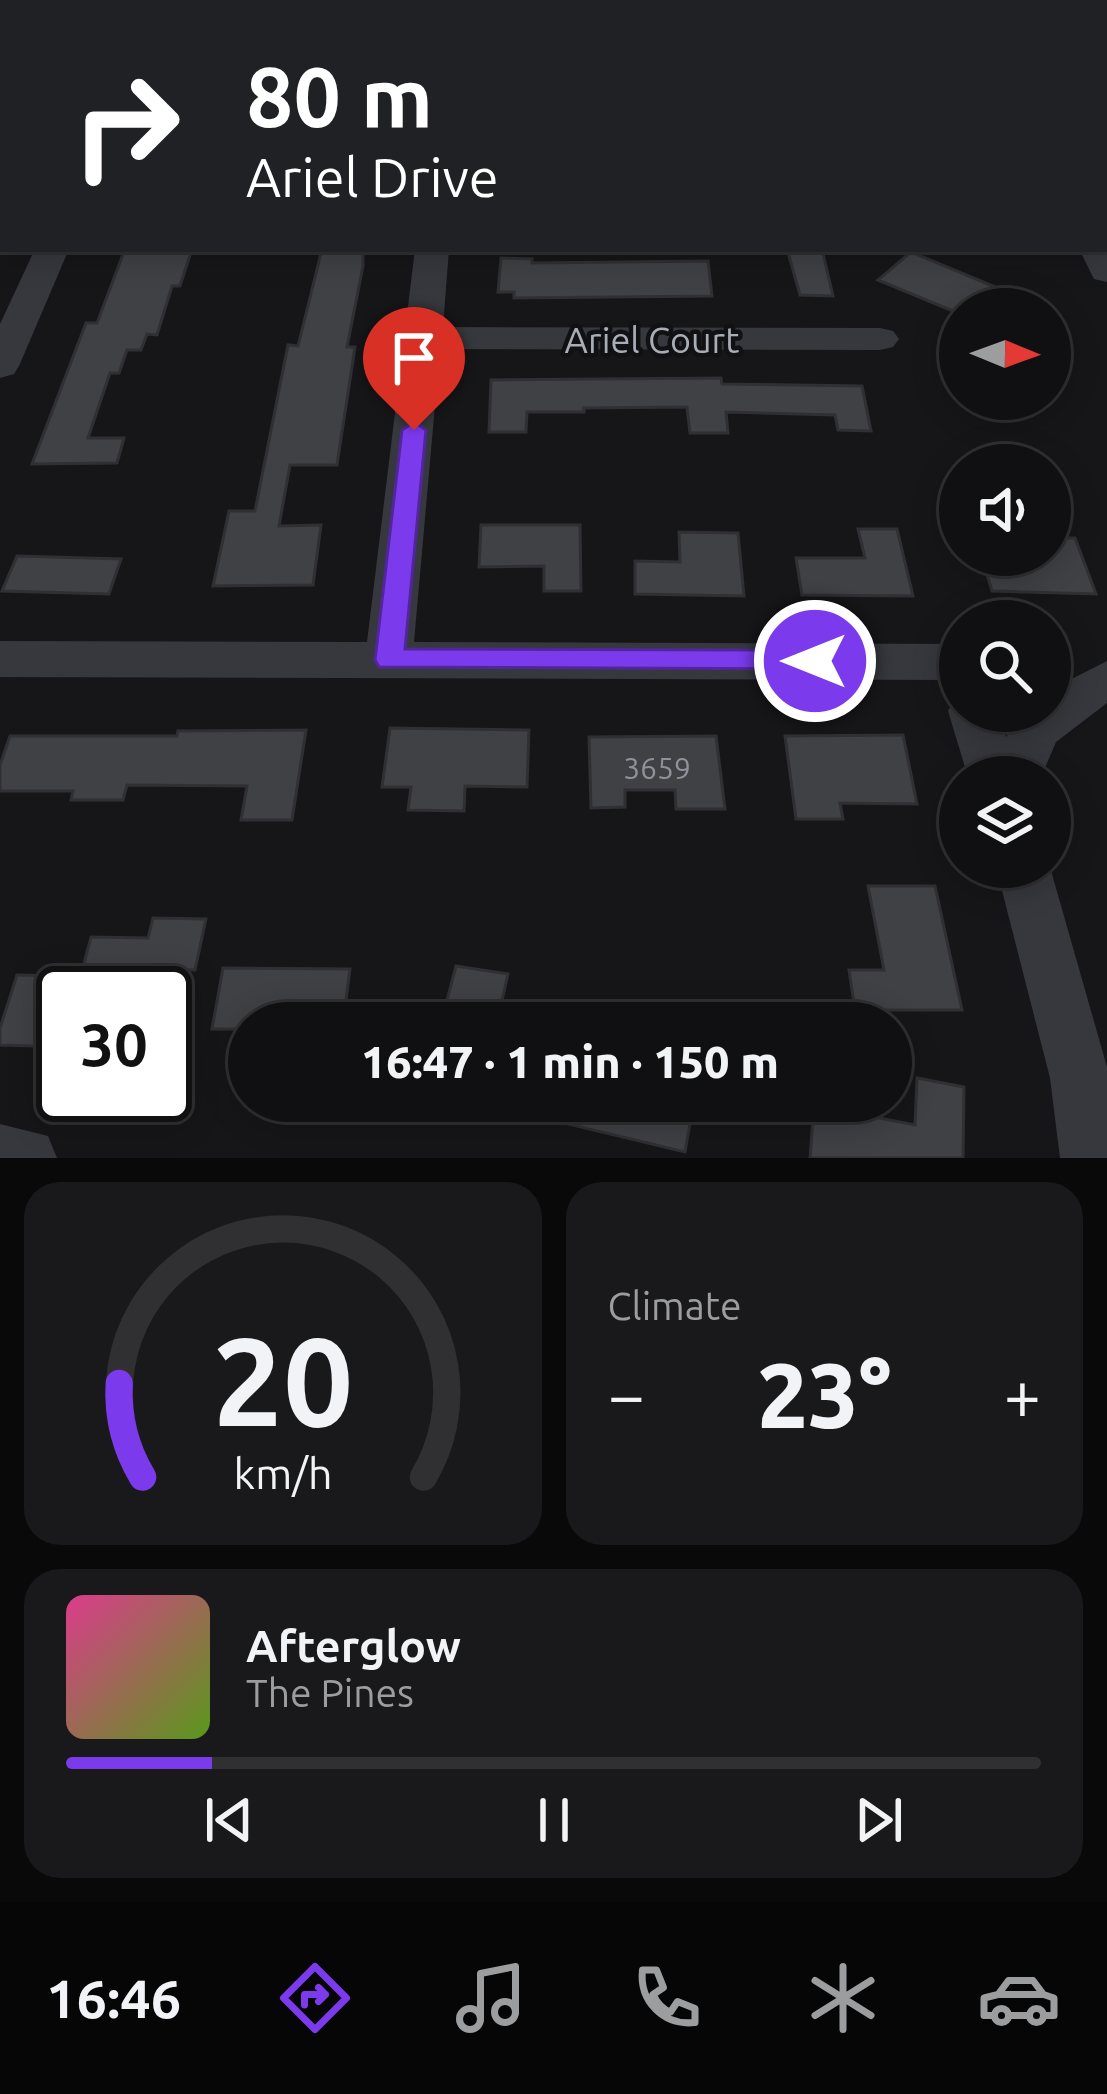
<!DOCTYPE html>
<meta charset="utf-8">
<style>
:root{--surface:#101012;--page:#19191b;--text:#f1f3f6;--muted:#9c9d9f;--line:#303032;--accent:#7c3aed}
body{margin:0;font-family:Ubuntu,sans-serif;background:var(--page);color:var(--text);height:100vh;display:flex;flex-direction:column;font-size:45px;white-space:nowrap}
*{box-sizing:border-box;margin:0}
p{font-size:39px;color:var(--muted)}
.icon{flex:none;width:66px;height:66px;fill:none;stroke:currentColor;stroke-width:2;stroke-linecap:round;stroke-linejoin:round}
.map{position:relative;height:1158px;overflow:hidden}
.side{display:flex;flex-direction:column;gap:24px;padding:24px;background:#09090a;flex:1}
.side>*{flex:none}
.guide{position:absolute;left:0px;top:0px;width:1107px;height:252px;box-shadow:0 6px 30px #0003,0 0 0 3px var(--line);background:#202124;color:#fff;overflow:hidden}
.needle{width:78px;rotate:91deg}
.controls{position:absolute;left:939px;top:288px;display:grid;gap:24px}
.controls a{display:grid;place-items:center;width:132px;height:132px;border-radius:50%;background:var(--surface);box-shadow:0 6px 30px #0003,0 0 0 3px var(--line);font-size:60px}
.speed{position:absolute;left:36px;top:966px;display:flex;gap:24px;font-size:60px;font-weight:700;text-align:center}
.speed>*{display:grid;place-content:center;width:156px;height:156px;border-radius:50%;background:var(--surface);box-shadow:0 6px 30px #0003,0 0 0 3px var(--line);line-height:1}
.speed .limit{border:6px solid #111;border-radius:18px;background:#fff;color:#111}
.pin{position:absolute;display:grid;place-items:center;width:102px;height:102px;color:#fff;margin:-123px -51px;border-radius:50% 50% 50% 0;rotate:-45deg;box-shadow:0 0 12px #0007}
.pin .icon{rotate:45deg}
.me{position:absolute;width:132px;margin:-66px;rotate:270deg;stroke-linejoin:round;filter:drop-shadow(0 0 9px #0008)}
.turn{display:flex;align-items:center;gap:42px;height:252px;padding:0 48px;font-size:54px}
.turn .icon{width:156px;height:156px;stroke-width:2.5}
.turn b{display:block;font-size:84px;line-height:102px}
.big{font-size:90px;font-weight:800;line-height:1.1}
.side .widget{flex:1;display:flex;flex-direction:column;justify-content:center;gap:18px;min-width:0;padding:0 42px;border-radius:36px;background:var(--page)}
.side .dial{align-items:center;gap:0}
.dial svg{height:312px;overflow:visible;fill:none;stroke:var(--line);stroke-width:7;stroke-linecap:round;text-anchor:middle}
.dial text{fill:var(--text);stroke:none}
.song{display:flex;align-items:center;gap:36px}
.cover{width:144px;height:144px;border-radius:18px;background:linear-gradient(135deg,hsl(330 70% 55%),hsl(90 70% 35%))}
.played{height:12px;border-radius:6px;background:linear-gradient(90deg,var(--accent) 15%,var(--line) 15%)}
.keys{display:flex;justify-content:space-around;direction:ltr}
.heat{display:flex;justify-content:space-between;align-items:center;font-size:66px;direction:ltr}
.side .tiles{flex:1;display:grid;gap:24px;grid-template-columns:1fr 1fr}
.widget:last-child{grid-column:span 2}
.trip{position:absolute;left:228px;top:1002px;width:684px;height:120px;border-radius:60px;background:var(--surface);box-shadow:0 6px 30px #0003,0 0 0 3px var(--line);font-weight:800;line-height:120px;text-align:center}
.tab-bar{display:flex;height:192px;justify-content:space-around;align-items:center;background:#060607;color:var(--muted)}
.tab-bar .icon{width:84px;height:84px}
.tab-bar .on{color:var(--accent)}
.tab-bar b{font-size:54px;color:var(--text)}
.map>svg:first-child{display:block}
.building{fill:#404145;stroke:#303034;stroke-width:3}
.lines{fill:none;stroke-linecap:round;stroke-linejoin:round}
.minor{fill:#37383d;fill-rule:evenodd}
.route{fill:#7c3aed;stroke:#51269a;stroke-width:3}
.labels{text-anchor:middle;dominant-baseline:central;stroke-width:9;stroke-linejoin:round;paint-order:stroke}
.number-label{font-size:30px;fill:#8e929b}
.street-label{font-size:36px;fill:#a8adb8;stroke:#111113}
</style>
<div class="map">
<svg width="1107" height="1158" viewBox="0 0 1107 1158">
<rect width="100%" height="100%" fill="#161618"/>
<path class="building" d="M125,249H192L180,286H172L157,335L147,334L141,350H127L119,373H110L88,438H124L117,463L32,464L86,323H97Z
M322,249H363V266L347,347H355L337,465H290L279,526L321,525L313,585L213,586L229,511H255L288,345L298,346Z
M787,249H822L833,296L800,295Z
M911,252L993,286L968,309H960V314L878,280Z
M501,258L532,259V263L708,261L712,296L514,298V292H498Z
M721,378L722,384L862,386L871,431L838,430L835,415L726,412L728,433H690L687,407L584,408V412H527L526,432H489L491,380Z
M481,525H580L581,591H544V566L479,567Z
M858,529H897L913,596L802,595L796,558H865Z
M679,532L738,533L744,596L635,594V561L680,562Z
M1050,538H1075L1096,594L992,591L981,555H1050Z
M17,556L121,559L109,594L2,591Z
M390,728L529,730L527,787L465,786L464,811L408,810L411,787H382Z
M306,730L292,820H241L247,786L127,785L123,800H71L73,791H0V765L10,736H177L178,731Z
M903,735L917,804L840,803L843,819H796L785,736Z
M716,736L725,809H676L675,790H625V807L591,808L589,737Z
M868,886H935L962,1010H855L849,970H884Z
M153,918L206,919L195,970L133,969L127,993H76L91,937L148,938Z
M456,966L508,974L497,1023H441Z
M223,968L350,969L343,1023H249V1029H212Z
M17,975L63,976V1047L0,1045V1028Z
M917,1078L964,1087L963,1158H810L814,1105L915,1125Z
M573,1101H694L685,1152L568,1124Z"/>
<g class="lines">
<path class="minor" d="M162,0H206L208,3H164Z
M980,0H1008L1009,3H981Z
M1104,29H1107V47H1104Z
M1104,177L1107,178V203L1104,202Z
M1104,241H1107V282L1094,279L1079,249H1104Z
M35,249H69L19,366L14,374L0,378V324Z
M415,249H449L443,327L880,328L893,331L899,339L893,347L880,350L440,349L414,642L960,644V680L0,677V641L367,642Z
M1107,661V703L1056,742L1041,777H968L948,711L956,697L960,696V711H998L1006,737L1023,711H1050V690Z
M996,867H1050L1107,1067V1158H1060L1050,1078Z
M0,1124L48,1136L57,1158H0Z"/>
</g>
<path class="route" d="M414,422L426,430L405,649L815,650L826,653L830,661L826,669L379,667L375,660L402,430Z"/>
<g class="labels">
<g class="number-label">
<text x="657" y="768">3659</text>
</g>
<g class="street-label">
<text x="652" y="339">Ariel Court</text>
</g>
</g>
</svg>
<div class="controls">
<a><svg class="needle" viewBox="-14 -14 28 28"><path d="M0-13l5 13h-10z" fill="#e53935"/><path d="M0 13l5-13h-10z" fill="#9c9d9f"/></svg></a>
<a><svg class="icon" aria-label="sound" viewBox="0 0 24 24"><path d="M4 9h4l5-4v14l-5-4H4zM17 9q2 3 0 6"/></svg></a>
<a><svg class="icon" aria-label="search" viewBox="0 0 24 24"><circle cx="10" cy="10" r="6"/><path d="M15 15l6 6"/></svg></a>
<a><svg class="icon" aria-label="layers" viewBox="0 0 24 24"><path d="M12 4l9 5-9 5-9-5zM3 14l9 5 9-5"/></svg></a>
</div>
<div class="speed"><div class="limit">30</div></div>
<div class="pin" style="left:414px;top:430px;background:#d93025"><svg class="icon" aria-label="arrive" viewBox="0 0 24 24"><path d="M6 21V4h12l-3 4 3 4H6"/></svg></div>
<svg class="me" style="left:815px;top:661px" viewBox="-20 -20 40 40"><circle r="17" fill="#7c3aed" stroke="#fff" stroke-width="3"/><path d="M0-11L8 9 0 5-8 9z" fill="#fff"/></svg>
<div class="trip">16:47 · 1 min · 150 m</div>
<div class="guide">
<div class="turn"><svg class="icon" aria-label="right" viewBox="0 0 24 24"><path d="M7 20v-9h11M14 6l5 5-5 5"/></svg><div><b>80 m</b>Ariel Drive</div></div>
</div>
</div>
<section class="side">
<div class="tiles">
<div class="widget dial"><svg viewBox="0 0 100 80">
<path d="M14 69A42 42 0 1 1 86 69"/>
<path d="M14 69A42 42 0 0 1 8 45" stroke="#7c3aed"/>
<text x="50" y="56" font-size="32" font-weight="700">20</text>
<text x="50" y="72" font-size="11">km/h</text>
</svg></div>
<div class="widget"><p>Climate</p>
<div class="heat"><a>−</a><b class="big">23°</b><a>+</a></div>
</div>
<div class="widget">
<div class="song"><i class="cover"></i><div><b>Afterglow</b><p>The Pines</p></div></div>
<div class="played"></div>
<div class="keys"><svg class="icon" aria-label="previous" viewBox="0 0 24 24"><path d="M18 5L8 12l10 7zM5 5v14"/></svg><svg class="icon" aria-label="pause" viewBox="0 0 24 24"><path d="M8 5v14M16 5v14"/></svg><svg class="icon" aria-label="next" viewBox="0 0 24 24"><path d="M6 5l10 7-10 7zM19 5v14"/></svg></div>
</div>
</div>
</section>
<nav class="tab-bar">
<b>16:46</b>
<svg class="icon on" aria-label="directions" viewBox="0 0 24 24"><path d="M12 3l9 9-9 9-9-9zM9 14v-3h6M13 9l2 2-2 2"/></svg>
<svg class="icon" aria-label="music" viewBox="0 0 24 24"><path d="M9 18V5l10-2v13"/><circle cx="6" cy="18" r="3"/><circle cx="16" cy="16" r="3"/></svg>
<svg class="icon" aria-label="phone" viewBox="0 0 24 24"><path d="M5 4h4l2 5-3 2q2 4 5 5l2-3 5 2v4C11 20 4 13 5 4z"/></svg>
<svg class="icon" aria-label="climate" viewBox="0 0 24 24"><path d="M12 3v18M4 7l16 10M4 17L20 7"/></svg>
<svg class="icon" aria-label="car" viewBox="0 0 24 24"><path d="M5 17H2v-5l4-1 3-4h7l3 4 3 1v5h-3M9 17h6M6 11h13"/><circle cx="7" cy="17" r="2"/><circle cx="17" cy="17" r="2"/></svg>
</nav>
